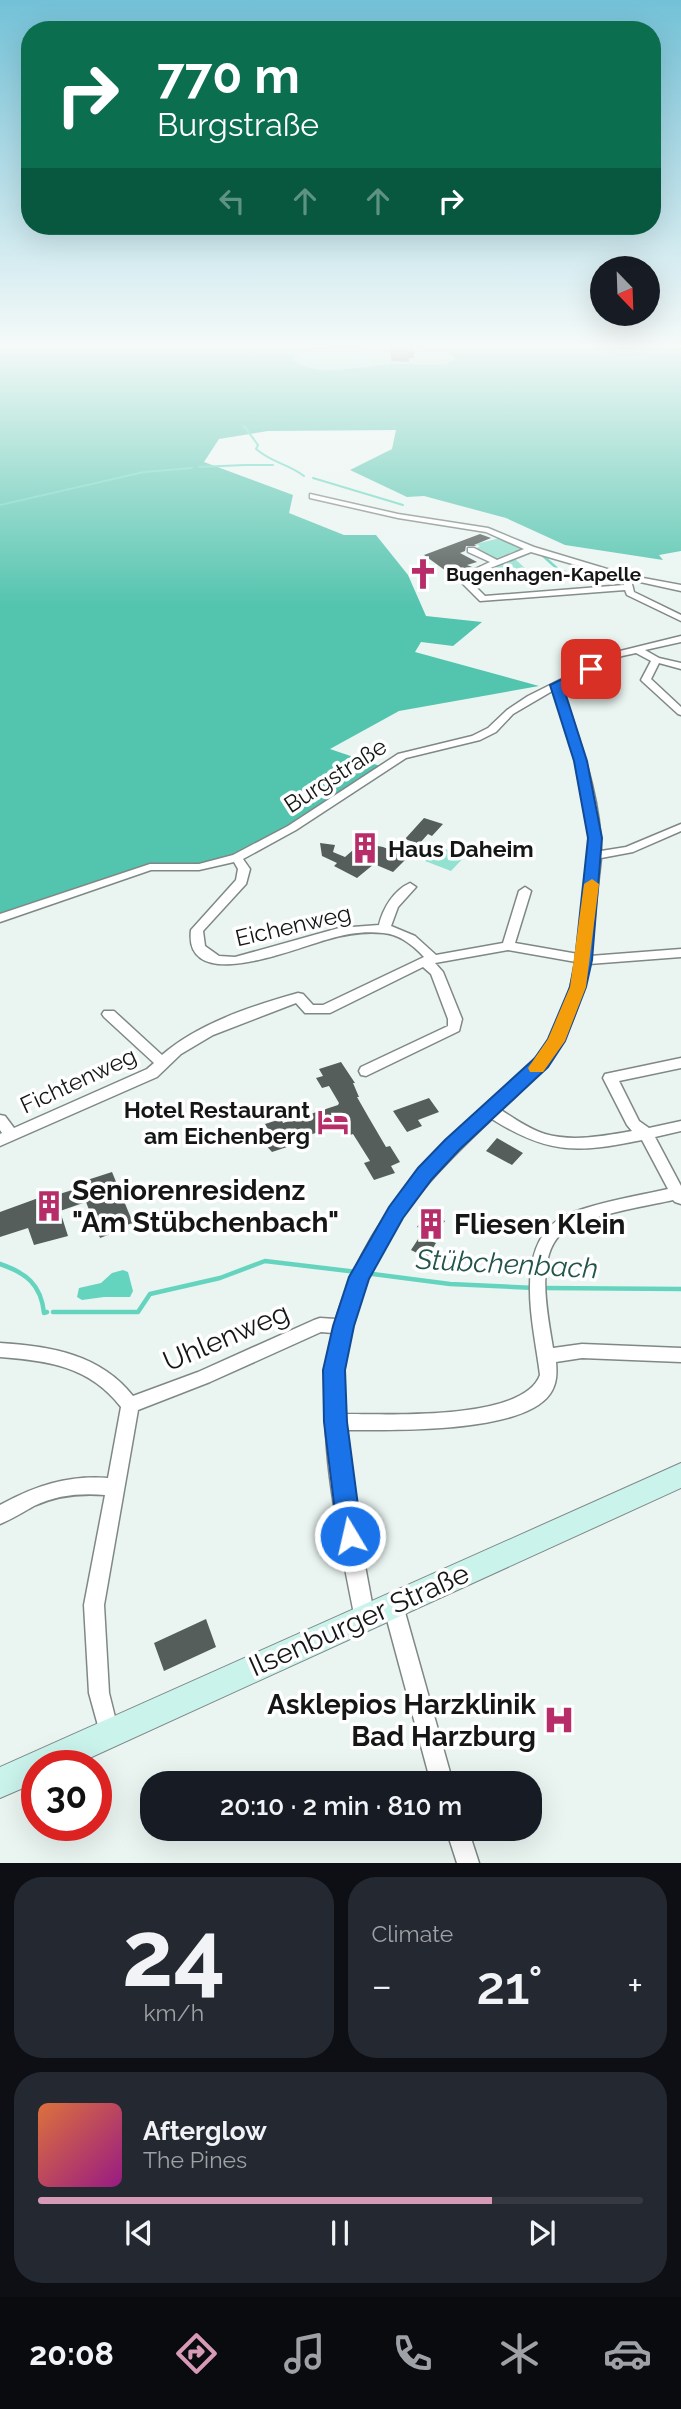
<!DOCTYPE html>
<meta charset="utf-8">
<style>
:root{--surface:#171b24;--page:#242831;--text:#f1f3f6;--muted:#9ea1a6;--line:#363941;--accent:#d69ab7}
body{margin:0;font-family:Raleway,sans-serif;background:var(--page);color:var(--text);height:100vh;display:flex;flex-direction:column;font-size:26px;white-space:nowrap}
*{box-sizing:border-box;margin:0}
p{font-size:23px;color:var(--muted)}
.icon{flex:none;width:38px;height:38px;fill:none;stroke:currentColor;stroke-width:2;stroke-linecap:round;stroke-linejoin:round}
.map{position:relative;height:1863px;overflow:hidden}
.sheet{display:flex;flex-direction:column;gap:14px;padding:14px;background:#0d0f14;flex:1}
.sheet>*{flex:none}
.top-card{position:absolute;left:21px;top:21px;width:640px;height:214px;border-radius:28px;box-shadow:0 7px 28px #0002;background:#0b6e4f;color:#fff;overflow:hidden}
.needle{width:46px;rotate:157deg}
.buttons{position:absolute;left:590px;top:256px;display:grid;gap:14px}
.buttons a{display:grid;place-items:center;width:70px;height:70px;border-radius:50%;background:var(--surface);box-shadow:0 7px 28px #0002;font-size:35px}
.speed{position:absolute;left:21px;top:1750px;display:flex;gap:14px;font-size:35px;font-weight:700;text-align:center}
.speed>*{display:grid;place-content:center;width:91px;height:91px;border-radius:50%;background:var(--surface);box-shadow:0 7px 28px #0002;line-height:1}
.speed .limit{border:10px solid #d22;background:#fff;color:#111}
.pin{position:absolute;display:grid;place-items:center;width:60px;height:60px;color:#fff;margin:-30px;border-radius:14px;box-shadow:0 4px 10px #0006}
.me{position:absolute;width:77px;margin:-38px;rotate:351deg;stroke-linejoin:round;filter:drop-shadow(0 0 5px #0008)}
.turn{display:flex;align-items:center;gap:24px;height:147px;padding:0 21px;font-size:32px}
.turn .icon{width:91px;height:91px;stroke-width:2.5}
.turn b{display:block;font-size:49px;line-height:60px}
.lanes{display:flex;align-items:center;height:66px;padding:0 21px;background:#0003;justify-content:center;gap:35px;direction:ltr}
.lanes .off{opacity:.35}
.big{font-size:52px;font-weight:600;line-height:1.1}
.sheet .card{flex:1;display:flex;flex-direction:column;justify-content:center;gap:10px;min-width:0;padding:0 24px;border-radius:28px;background:var(--page)}
.sheet .dial{align-items:center;gap:0}
.dial b{font-size:91px;line-height:1}
.song{display:flex;align-items:center;gap:21px}
.cover{width:84px;height:84px;border-radius:10px;background:linear-gradient(135deg,hsl(20 70% 55%),hsl(310 70% 35%))}
.played{height:7px;border-radius:4px;background:linear-gradient(90deg,var(--accent) 75%,var(--line) 75%)}
.keys{display:flex;justify-content:space-around;direction:ltr}
.heat{display:flex;justify-content:space-between;align-items:center;font-size:38px;direction:ltr}
.sheet .tiles{flex:1;display:grid;gap:14px;grid-template-columns:1fr 1fr}
.card:last-child{grid-column:span 2}
.trip{position:absolute;left:140px;top:1771px;width:402px;height:70px;border-radius:28px;background:var(--surface);box-shadow:0 7px 28px #0002;font-weight:600;line-height:70px;text-align:center}
.tabs{display:flex;height:112px;justify-content:space-around;align-items:center;background:#090b0e;color:var(--muted)}
.tabs .icon{width:49px;height:49px}
.tabs .selected{color:var(--accent)}
.tabs b{font-size:32px;color:var(--text)}
.map>svg:first-child{display:block}
.green{fill:#93e1d0}
.forest{fill:#53c4ae}
.water{fill:#65d4be}
.lines{fill:none;stroke-linecap:round;stroke-linejoin:round}
.stream-far2{stroke:#65d4be;stroke-width:2}
.stream-far1{stroke:#65d4be;stroke-width:2.5}
.stream{stroke:#65d4be;stroke-width:4.5}
.building{fill:#555e5b}
.minor-casing{stroke:#7f8886;stroke-width:3}
.secondary-casing{stroke:#7f8886;stroke-width:2}
.minor{fill:#fff;fill-rule:evenodd}
.secondary{fill:#caf3ec;fill-rule:evenodd}
.route{fill:#1a73e8;stroke:#114b97;stroke-width:2}
.slow{fill:#f59e0b}
.labels{text-anchor:middle;dominant-baseline:central;stroke-width:7;stroke-linejoin:round;paint-order:stroke}
.far-poi-label{font-size:19px;font-weight:bold;fill:#141716;stroke:#fff;text-anchor:start}
.street-label{font-size:23px;fill:#141716;stroke:#fff}
.poi-label{font-size:23px;font-weight:bold;fill:#141716;stroke:#fff;text-anchor:start}
.near-poi-label{font-size:28px;font-weight:bold;fill:#141716;stroke:#fff;text-anchor:start}
.near-water-label{font-size:28px;font-style:italic;fill:#23544a;stroke:#fff}
.near-street-label{font-size:28px;fill:#141716;stroke:#fff}
</style>
<div class="map">
<svg width="681" height="1863" viewBox="0 0 681 1863">
<rect width="100%" height="100%" fill="#eaf5f2"/>
<path class="green" d="M350,347L435,349L445,351L456,358L447,364C429,366 409,363 391,364C364,365 315,379 293,360L300,350Z
M500,538L527,550L520,552L515,551L494,559L479,553L477,548L480,546L476,544Z
M515,559L538,580L505,582L483,572Z
M438,848L468,853L451,871L425,861Z"/>
<path class="forest" d="M0,347H350L301,350L293,360C316,379 364,365 391,364C409,363 429,366 447,364L456,358L445,351L403,347H681V551L659,555L663,560L565,545L506,518L424,496L407,497L350,470L392,449L396,430L268,431L219,439L204,462L293,495L289,513L344,535H376L408,575L426,616L482,622L453,646L421,642L415,652L539,686L399,711L330,749L380,766L255,848L226,859L199,864L147,865L0,923Z"/>
<path class="water" d="M123,1270L128,1272L133,1291L130,1297H104L82,1300L77,1297L79,1288L101,1283L112,1273Z"/>
<g class="lines">
<path class="stream-far2" d="M244,426L258,445L256,449C274,464 287,463 304,476
M246,465H273
M199,467L245,465
M313,478L403,505
M0,505L144,472L192,468"/>
<path class="stream-far1" d="M542,555L560,571L612,580"/>
<path class="stream" d="M0,1264C26,1273 41,1284 44,1313L47,1312
M365,1273L450,1284L535,1288
M543,1288L681,1289
M53,1312H138L150,1294L220,1278L265,1261L357,1272"/>
</g>
<path class="building" d="M391,347H413L414,358H409V362L391,361Z
M480,534L491,538L474,545L477,546H466L465,551L460,553L477,562L467,565L472,567L446,571L424,555Z
M424,818L443,824L432,836L428,834L419,844L405,839Z
M320,843L335,845L333,852L345,857L361,843L383,847L408,857L393,872L374,864L357,878L334,866L337,863L322,856Z
M341,1062L355,1083H353L359,1097H357L369,1118L386,1147L390,1146L400,1162L391,1166L395,1173L374,1180L364,1163L370,1161L353,1134L350,1135L343,1124L285,1143L287,1147L272,1152L261,1140L265,1138L262,1133L269,1131L265,1124L281,1119L283,1123L338,1105L339,1103L329,1086L322,1088L316,1078L323,1076L319,1069Z
M429,1098L439,1112L418,1120L422,1126L407,1132L393,1111Z
M497,1138L523,1153L512,1165L486,1151Z
M112,1172L133,1223L120,1227L121,1230L100,1238L86,1202L60,1211L68,1236L34,1245L28,1228L0,1237V1212L52,1193L53,1196L82,1187L81,1182Z
M427,1212L445,1221L431,1241L436,1243L427,1258L411,1250L424,1230L417,1227Z
M206,1619L216,1647L164,1671L154,1643Z"/>
<g class="lines">
<defs>
<path id="minor" d="M310,494L398,514L488,528L534,547L627,575L681,585V591L631,580L634,592L681,615V621L627,595L625,590L480,601L463,584L462,575L490,562L468,552V548H474L497,560L524,549L486,532L398,518L310,498ZM531,552L624,579V585L485,596L470,581V576Z
M681,636V642L645,650L659,658L681,663V669L659,663L651,679L681,707V715L678,714L643,682L641,680L651,661L636,653L622,656L562,686C578,739 601,795 601,851L626,847L681,824V831L633,852L601,858L590,956L681,949V957L589,964C574,1037 554,1061 501,1110C515,1119 529,1129 545,1134C572,1142 604,1136 632,1131L627,1125L603,1078L605,1074L681,1058V1068L619,1081L639,1121L649,1128L681,1121V1131L655,1137L681,1186V1204L675,1202L673,1200C647,1206 583,1216 563,1232C534,1256 548,1316 553,1348L582,1344L681,1348V1362L582,1358L556,1362C557,1373 557,1384 550,1394C522,1434 391,1430 345,1430L352,1496L375,1619L372,1626L365,1629L358,1626L355,1619C338,1532 312,1420 333,1333L321,1332L210,1382L138,1410L104,1605L109,1693L119,1733L116,1740L109,1743L102,1740L89,1693L84,1605L105,1495C80,1493 57,1495 34,1506C23,1512 12,1519 0,1524V1505C35,1486 67,1475 108,1478L121,1407C89,1366 49,1361 0,1357V1343C50,1346 100,1354 133,1396L198,1372L314,1320L320,1318L336,1319C364,1226 414,1174 483,1110L485,1106C496,1101 505,1090 514,1081C555,1041 565,1018 576,962L508,950L435,963L443,972L462,1019L459,1031L366,1076L361,1075L359,1071L361,1067L448,1026V1019L431,974L423,967L330,1013H305L296,1003L213,1035L181,1054L157,1077L0,1146V1134L2,1133L0,1130V1115L5,1116L14,1128L147,1069L154,1063L104,1017L102,1014L104,1011H114L162,1055C199,1023 252,1006 298,993L303,994L313,1005H323L424,957C413,945 399,934 383,933C364,931 346,934 329,939C301,946 183,997 191,930L236,880L238,869L234,862L199,870H151L0,922V914L150,864H199L233,855L288,826L398,754L472,736L488,728L507,710L528,696L616,652ZM554,690C569,740 587,790 590,842C592,876 583,920 578,954L515,943L531,891L525,887L519,891L503,943L436,955L415,936L391,926L398,907L416,887L410,883C394,890 383,908 379,925L339,928L235,957L219,956L205,946L203,931L246,884L250,869L243,859L296,830L406,758L480,740L496,732L513,714ZM492,1119C549,1155 578,1153 642,1140L668,1189C637,1196 604,1201 574,1212C508,1235 534,1324 540,1375C524,1421 386,1414 344,1414C337,1280 400,1205 492,1119Z
M393,1595L400,1598L403,1605L453,1783H431L383,1605L386,1598Z
M446,1829H468L479,1863H457Z"/>
<path id="secondary" d="M681,1463V1488L72,1766H37V1782L0,1798V1767Z"/>
</defs>
<use href="#minor" class="minor-casing"/>
<use href="#secondary" class="secondary-casing"/>
<use href="#minor" class="minor"/>
<use href="#secondary" class="secondary"/>
</g>
<linearGradient id="sky" x2="0" y2="1"><stop stop-color="#73c1d7"/><stop offset="0.57" stop-color="#f6faf9"/><stop offset="1" stop-color="#f6faf9" stop-opacity="0"/></linearGradient>
<rect width="681" height="607" fill="url(#sky)"/>
<path class="route" d="M591,665L595,666V671L563,686L587,761L602,838L592,960L586,987L565,1041L548,1067L459,1150L432,1179L403,1218L369,1279L354,1326L345,1370L347,1422L362,1536L358,1544L350,1548L341,1544L338,1536L324,1422L323,1370L333,1326L349,1277L389,1207L418,1168L445,1140L535,1058L548,1039L570,987L575,960L588,838L574,761L550,685Z"/>
<path class="slow" d="M592,879L599,884L586,987L565,1041L543,1072H530L528,1068L548,1039L570,987L584,884Z"/>
<defs>
<symbol id="church-bare" viewBox="-9 -9 18 18"><path d="M-1.2-6h2.4v3.5h3.3v2.4h-3.3V6h-2.4V-.1h-3.3v-2.4h3.3Z" fill="#b62d69" stroke="#fff" stroke-width="2.5" paint-order="stroke"/></symbol>
<symbol id="building-bare" viewBox="-9 -9 18 18"><path d="M-4-6H4V6H1V3H-1V6H-4ZM-2.5-4.3h1.7v1.8h-1.7ZM.8-4.3h1.7v1.8H.8ZM-2.5-1h1.7V.8h-1.7ZM.8-1h1.7V.8H.8Z" fill="#b62d69" stroke="#fff" stroke-width="2.5" paint-order="stroke"/></symbol>
<symbol id="hotel-bare" viewBox="-9 -9 18 18"><path d="M-6-4.5h1.5V1H6V5H4.5V3h-9V5H-6ZM-4 0a1.8 1.8 0 1 1 3.6 0ZM.5 0V-2.5h3Q6-2.5 6 0Z" fill="#b62d69" stroke="#fff" stroke-width="2.5" paint-order="stroke"/></symbol>
<symbol id="hospital-bare" viewBox="-9 -9 18 18"><path d="M-5-5h3v3.5h4V-5h3V5h-3V1.5h-4V5h-3Z" fill="#b62d69" stroke="#fff" stroke-width="2.5" paint-order="stroke"/></symbol>
</defs>
<g fill-rule="evenodd">
<use href="#church-bare" x="401" y="552" width="44" height="44"/>
<use href="#building-bare" x="343" y="826" width="44" height="44"/>
<use href="#hotel-bare" x="311" y="1100" width="44" height="44"/>
<use href="#building-bare" x="27" y="1184" width="44" height="44"/>
<use href="#building-bare" x="409" y="1202" width="44" height="44"/>
<use href="#hospital-bare" x="537" y="1698" width="44" height="44"/>
</g>
<g class="labels">
<g class="far-poi-label">
<text x="446" y="574">Bugenhagen-Kapelle</text>
</g>
<g class="street-label">
<text transform="translate(335 775) rotate(-33)">Burgstraße</text>
<text transform="translate(293 925) rotate(-13)">Eichenweg</text>
<text transform="translate(78 1080) rotate(-25)">Fichtenweg</text>
</g>
<g class="poi-label">
<text x="388" y="848">Haus Daheim</text>
<text x="310" y="1109" text-anchor="end">Hotel Restaurant<tspan x="310" dy="26">am Eichenberg</tspan></text>
</g>
<g class="near-poi-label">
<text x="72" y="1190">Seniorenresidenz<tspan x="72" dy="32">"Am Stübchenbach"</tspan></text>
<text x="454" y="1224">Fliesen Klein</text>
<text x="536" y="1704" text-anchor="end">Asklepios Harzklinik<tspan x="536" dy="32">Bad Harzburg</tspan></text>
</g>
<g class="near-water-label">
<text transform="translate(507 1264) rotate(3)">Stübchenbach</text>
</g>
<g class="near-street-label">
<text transform="translate(226 1337) rotate(-23)">Uhlenweg</text>
<text transform="translate(359 1620) rotate(-24)">Ilsenburger Straße</text>
</g>
</g>
</svg>
<div class="buttons">
<a><svg class="needle" viewBox="-14 -14 28 28"><path d="M0-13l5 13h-10z" fill="#e53935"/><path d="M0 13l5-13h-10z" fill="#9ea1a6"/></svg></a>
</div>
<div class="speed"><div class="limit">30</div></div>
<div class="pin" style="left:591px;top:669px;background:#d93025"><svg class="icon" aria-label="arrive" viewBox="0 0 24 24"><path d="M6 21V4h12l-3 4 3 4H6"/></svg></div>
<svg class="me" style="left:350px;top:1536px" viewBox="-20 -20 40 40"><circle r="17" fill="#1a73e8" stroke="#fff" stroke-width="3"/><path d="M0-11L8 9 0 5-8 9z" fill="#fff"/></svg>
<div class="trip">20:10 · 2 min · 810 m</div>
<div class="top-card">
<div class="turn"><svg class="icon" aria-label="right" viewBox="0 0 24 24"><path d="M7 20v-9h11M14 6l5 5-5 5"/></svg><div><b>770 m</b>Burgstraße</div></div>
<div class="lanes"><svg class="icon off" aria-label="left" viewBox="0 0 24 24"><path d="M17 20v-9H6M10 6l-5 5 5 5"/></svg><svg class="icon off" aria-label="ahead" viewBox="0 0 24 24"><path d="M12 20V5M6 11l6-6 6 6"/></svg><svg class="icon off" aria-label="ahead" viewBox="0 0 24 24"><path d="M12 20V5M6 11l6-6 6 6"/></svg><svg class="icon" aria-label="right" viewBox="0 0 24 24"><path d="M7 20v-9h11M14 6l5 5-5 5"/></svg></div>
</div>
</div>
<section class="sheet">
<div class="tiles">
<div class="card dial"><b>24</b><p>km/h</p></div>
<div class="card"><p>Climate</p>
<div class="heat"><a>−</a><b class="big">21°</b><a>+</a></div>
</div>
<div class="card">
<div class="song"><i class="cover"></i><div><b>Afterglow</b><p>The Pines</p></div></div>
<div class="played"></div>
<div class="keys"><svg class="icon" aria-label="previous" viewBox="0 0 24 24"><path d="M18 5L8 12l10 7zM5 5v14"/></svg><svg class="icon" aria-label="pause" viewBox="0 0 24 24"><path d="M8 5v14M16 5v14"/></svg><svg class="icon" aria-label="next" viewBox="0 0 24 24"><path d="M6 5l10 7-10 7zM19 5v14"/></svg></div>
</div>
</div>
</section>
<nav class="tabs">
<b>20:08</b>
<svg class="icon selected" aria-label="directions" viewBox="0 0 24 24"><path d="M12 3l9 9-9 9-9-9zM9 14v-3h6M13 9l2 2-2 2"/></svg>
<svg class="icon" aria-label="music" viewBox="0 0 24 24"><path d="M9 18V5l10-2v13"/><circle cx="6" cy="18" r="3"/><circle cx="16" cy="16" r="3"/></svg>
<svg class="icon" aria-label="phone" viewBox="0 0 24 24"><path d="M5 4h4l2 5-3 2q2 4 5 5l2-3 5 2v4C11 20 4 13 5 4z"/></svg>
<svg class="icon" aria-label="climate" viewBox="0 0 24 24"><path d="M12 3v18M4 7l16 10M4 17L20 7"/></svg>
<svg class="icon" aria-label="car" viewBox="0 0 24 24"><path d="M5 17H2v-5l4-1 3-4h7l3 4 3 1v5h-3M9 17h6M6 11h13"/><circle cx="7" cy="17" r="2"/><circle cx="17" cy="17" r="2"/></svg>
</nav>
